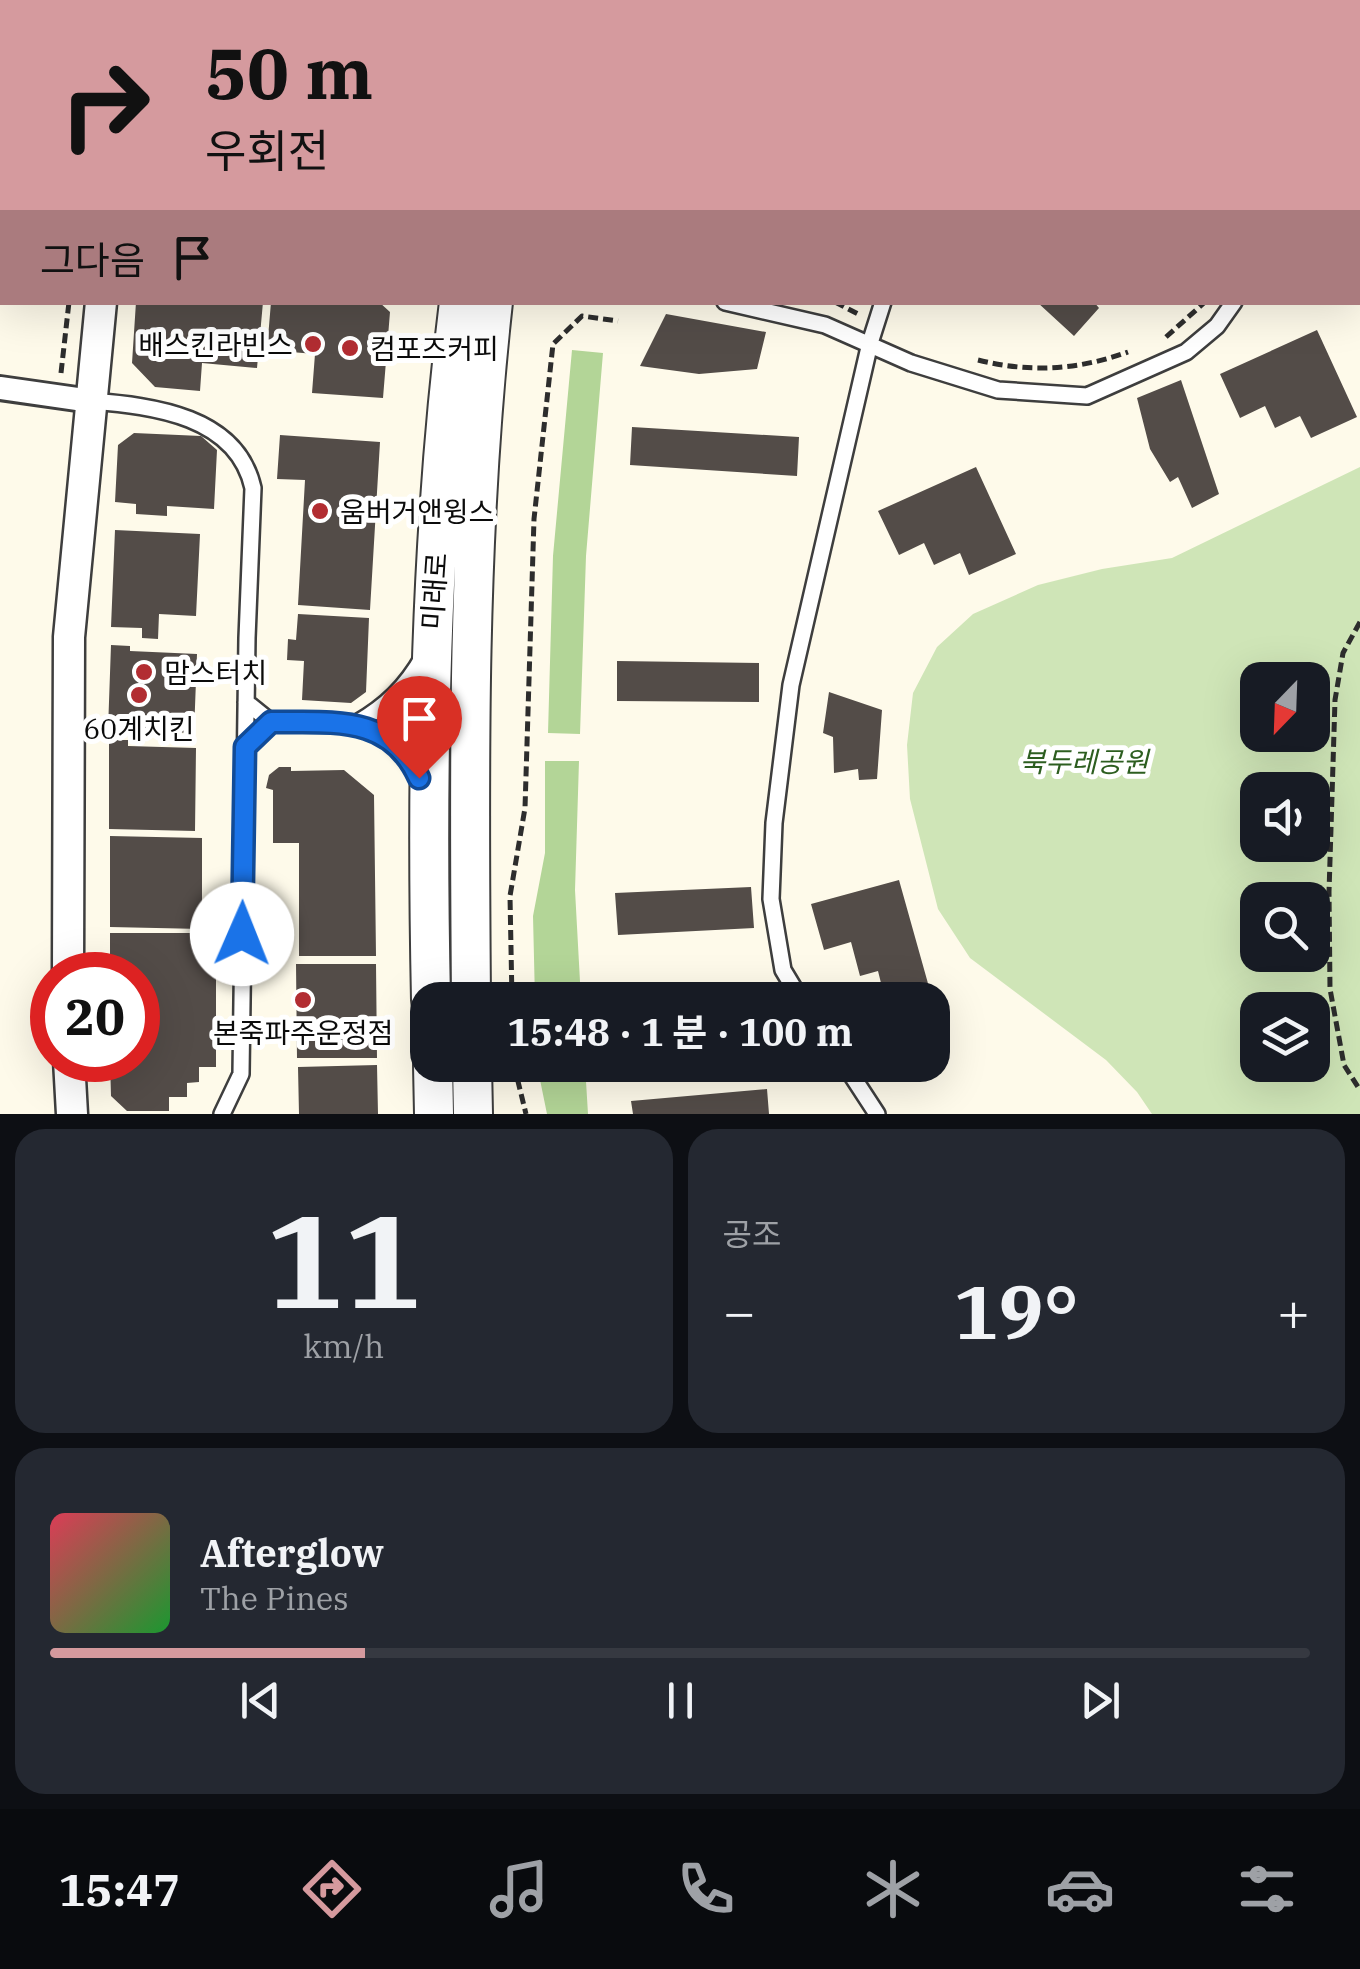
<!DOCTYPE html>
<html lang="ko">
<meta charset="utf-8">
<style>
:root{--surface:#171b24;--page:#242831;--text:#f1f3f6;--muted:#9ea1a6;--line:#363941;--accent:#d59a9e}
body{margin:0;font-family:"IBM Plex Serif","Noto Sans KR",serif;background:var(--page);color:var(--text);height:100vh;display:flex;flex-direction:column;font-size:38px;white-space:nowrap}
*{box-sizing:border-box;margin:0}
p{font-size:32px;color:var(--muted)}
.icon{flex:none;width:55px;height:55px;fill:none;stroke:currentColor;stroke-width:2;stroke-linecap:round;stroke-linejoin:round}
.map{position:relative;height:1114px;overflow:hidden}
.details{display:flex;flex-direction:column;gap:15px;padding:15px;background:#0d0f14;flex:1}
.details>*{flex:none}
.hud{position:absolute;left:0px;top:0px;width:1360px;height:305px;box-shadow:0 10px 40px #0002;background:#d59a9e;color:#111;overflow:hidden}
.needle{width:65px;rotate:203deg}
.controls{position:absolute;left:1240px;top:662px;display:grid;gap:20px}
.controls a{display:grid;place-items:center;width:90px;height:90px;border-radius:20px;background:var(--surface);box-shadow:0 10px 40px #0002;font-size:50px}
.speed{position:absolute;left:30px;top:952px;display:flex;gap:20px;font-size:50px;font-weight:700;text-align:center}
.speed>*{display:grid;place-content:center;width:130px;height:130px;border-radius:50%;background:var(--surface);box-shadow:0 10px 40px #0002;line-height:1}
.speed .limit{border:15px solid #d22;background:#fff;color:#111}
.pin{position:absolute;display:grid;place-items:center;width:85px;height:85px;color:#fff;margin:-102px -42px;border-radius:50% 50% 50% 0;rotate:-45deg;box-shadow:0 0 10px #0007}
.pin .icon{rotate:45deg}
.me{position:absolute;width:110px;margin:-55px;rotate:1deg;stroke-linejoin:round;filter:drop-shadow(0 0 8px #0008)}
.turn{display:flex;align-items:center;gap:35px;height:210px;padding:0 40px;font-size:45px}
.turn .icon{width:130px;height:130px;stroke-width:2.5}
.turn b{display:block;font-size:70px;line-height:85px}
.then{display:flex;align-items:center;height:95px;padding:0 40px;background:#0003;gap:20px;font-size:38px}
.big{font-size:75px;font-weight:700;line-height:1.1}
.details .card{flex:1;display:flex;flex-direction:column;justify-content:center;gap:15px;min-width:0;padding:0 35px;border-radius:30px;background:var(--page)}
.details .dial{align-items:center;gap:0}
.dial b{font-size:130px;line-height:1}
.song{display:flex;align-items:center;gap:30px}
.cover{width:120px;height:120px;border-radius:15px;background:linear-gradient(135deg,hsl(350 70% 55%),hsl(130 70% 35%))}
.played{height:10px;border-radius:5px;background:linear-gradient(90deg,var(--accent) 25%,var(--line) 25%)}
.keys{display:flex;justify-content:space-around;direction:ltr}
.heat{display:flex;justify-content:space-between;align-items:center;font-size:55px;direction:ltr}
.details .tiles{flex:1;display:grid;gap:15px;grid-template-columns:1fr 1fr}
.card:last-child{grid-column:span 2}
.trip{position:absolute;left:410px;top:982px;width:540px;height:100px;border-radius:30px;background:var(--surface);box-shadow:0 10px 40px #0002;font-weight:700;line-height:100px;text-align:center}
.menu{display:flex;height:160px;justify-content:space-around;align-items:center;background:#090b0e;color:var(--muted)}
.menu .icon{width:70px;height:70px}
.menu .selected{color:var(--accent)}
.menu b{font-size:45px;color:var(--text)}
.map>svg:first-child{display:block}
.green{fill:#cfe5b7;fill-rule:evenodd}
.forest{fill:#b3d597}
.building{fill:#534c48}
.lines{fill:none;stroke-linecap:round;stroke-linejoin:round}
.service-casing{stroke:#3e3e3e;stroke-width:20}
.pedestrian-casing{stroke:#3e3e3e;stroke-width:28}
.minor-casing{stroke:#3e3e3e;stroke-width:35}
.tertiary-casing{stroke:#3e3e3e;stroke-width:42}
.path{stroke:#2d2d2d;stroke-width:5;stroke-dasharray:10 5;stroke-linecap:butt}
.service{stroke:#fff;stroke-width:15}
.pedestrian{stroke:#fff;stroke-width:22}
.minor{stroke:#fff;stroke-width:30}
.tertiary{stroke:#fff;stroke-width:38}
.route-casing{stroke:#114b97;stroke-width:25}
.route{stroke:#1a73e8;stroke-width:18}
.poi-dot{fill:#b22d32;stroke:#fff;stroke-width:4}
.labels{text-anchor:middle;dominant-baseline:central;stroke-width:10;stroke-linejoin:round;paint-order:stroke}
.poi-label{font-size:28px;fill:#0b0b0b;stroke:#fff;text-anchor:start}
.street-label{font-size:28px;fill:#0b0b0b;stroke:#fff}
.park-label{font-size:28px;font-style:italic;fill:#2d5e20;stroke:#fff}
</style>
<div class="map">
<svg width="1360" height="1114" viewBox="0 0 1360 1114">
<rect width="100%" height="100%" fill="#fefaea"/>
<path class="green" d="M1360,467V1114H1152L1137,1092L1106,1060L970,958L938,909L910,799L907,745L913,693L937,647L973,614L1038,585L1102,569L1172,558ZM1258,680H1312V735H1258ZM1258,790H1312V845H1258ZM1258,900H1312V955H1258ZM1258,1010H1312V1065H1258Z"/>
<path class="forest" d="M572,350L603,353L586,556L580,734L548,733L553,556Z
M545,761H579L575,890L581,1000H535L533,916L545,853Z
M537,1065H585L588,1114H547Z"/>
<path class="building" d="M136,302H263L257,368L202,363L200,391L155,387L132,363Z
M271,302H379L390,312L383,398L312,393L315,354L267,350Z
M1037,302H1094L1099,308L1074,336Z
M666,314L766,332L757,369L699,374L640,366Z
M1317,330L1357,417L1311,438L1300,416L1275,428L1265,406L1240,418L1220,374Z
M1181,380L1219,494L1192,508L1178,477L1170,482L1150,449L1137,398Z
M632,427L799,437L797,476L630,465Z
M134,433L201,436L217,450L214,509L167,506V516L136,514V504L115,502L118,445Z
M280,435L380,442L370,610L298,605L305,480L277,479Z
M976,467L1016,554L969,575L960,553L934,565L924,543L899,555L878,511Z
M115,530L200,534L196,616L159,614L158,639L142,638V628L111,627Z
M298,614L369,618L366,692L351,703L302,700L304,661L287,660L288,639L296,640Z
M111,645L130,646V651L197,654L194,733L108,730Z
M617,661L759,663V702L617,701Z
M829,692L882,710L877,779L859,780L858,769L834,773L833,737L823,733Z
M109,740H128V746L196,748L195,831L109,829Z
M279,767H291V771L344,770L374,795L376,956H299V843H273V790L266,788L269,775Z
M110,836L202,838V929L110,927Z
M899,880L929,987L885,999L878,971L860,976L851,942L824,950L811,904Z
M751,887L754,928L618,935L615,893Z
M110,933H216V1067H199V1082L187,1083V1097H169V1111H127L111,1096L110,1060H138V975H110Z
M296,964H376L377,1058H297Z
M377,1065L378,1114H299L298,1067Z
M767,1089L769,1114H633L631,1101Z"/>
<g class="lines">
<defs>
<path id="service" d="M725,302L825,325L911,363L998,390L1087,396L1186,352L1217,326L1234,302
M91,401C154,406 237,416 253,488L247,638L241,1074L222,1114
M246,702L271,722L357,723L385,739L411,760L417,776
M357,723C386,706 406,687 423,657
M245,747L271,722
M801,1000L783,970L771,899L774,823L791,685L870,343L883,302
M845,1065L877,1114"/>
<path id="pedestrian" d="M0,388L91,401"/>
<path id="minor" d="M0,202L2,203
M68,975L69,637L101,302
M69,1060L72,1114"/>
<path id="tertiary" d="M506,2V0
M543,2L544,0
M431,1000C426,766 430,535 459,302
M471,1000C469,767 467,534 493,302
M433,1065L434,1114
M472,1065L473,1114"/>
</defs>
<use href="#service" class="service-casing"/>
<use href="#pedestrian" class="pedestrian-casing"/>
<use href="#minor" class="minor-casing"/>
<use href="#tertiary" class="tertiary-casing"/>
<path class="path" d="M1332,0L1338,2
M459,2L460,0
M626,2L627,0
M1358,10L1360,11
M1358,225L1360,226
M835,302L860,315
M1166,337L1205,302
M978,360C1030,373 1078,370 1128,352
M61,373L69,302
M1360,622L1343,653L1335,700L1329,892L1330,989L1344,1065L1360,1090
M512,1000L510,896L525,808L534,519L553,344L582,316L618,321
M514,1065L526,1114"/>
<use href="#service" class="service"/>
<use href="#pedestrian" class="pedestrian"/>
<use href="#minor" class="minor"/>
<use href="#tertiary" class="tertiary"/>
</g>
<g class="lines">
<defs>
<path id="route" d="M242,934L245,747L271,722C330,723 390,713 419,778"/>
</defs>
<use href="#route" class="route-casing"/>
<use href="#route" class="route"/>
</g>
<g class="poi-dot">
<circle cx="313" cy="344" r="10"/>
<circle cx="350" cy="348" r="10"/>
<circle cx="320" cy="511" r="10"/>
<circle cx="144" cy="672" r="10"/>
<circle cx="139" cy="695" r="10"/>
<circle cx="303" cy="1000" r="10"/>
</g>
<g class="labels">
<g class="poi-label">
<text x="293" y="344" text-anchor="end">배스킨라빈스</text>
<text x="370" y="348">컴포즈커피</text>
<text x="340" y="511">움버거앤윙스</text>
<text x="164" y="672">맘스터치</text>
<text x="139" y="728" text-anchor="middle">60계치킨</text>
<text x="303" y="1032" text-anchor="middle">본죽파주운정점</text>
</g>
<g class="street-label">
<text transform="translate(434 591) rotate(-86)">미래로</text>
</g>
<g class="park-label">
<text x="1084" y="761">북두레공원</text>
</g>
</g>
</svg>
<div class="controls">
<a><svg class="needle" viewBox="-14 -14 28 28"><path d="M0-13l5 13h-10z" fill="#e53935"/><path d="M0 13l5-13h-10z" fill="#9ea1a6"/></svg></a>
<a><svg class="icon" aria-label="sound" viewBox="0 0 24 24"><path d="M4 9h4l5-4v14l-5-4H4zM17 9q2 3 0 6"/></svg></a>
<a><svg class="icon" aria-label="search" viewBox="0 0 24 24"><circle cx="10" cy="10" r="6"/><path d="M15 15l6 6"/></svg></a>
<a><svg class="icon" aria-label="layers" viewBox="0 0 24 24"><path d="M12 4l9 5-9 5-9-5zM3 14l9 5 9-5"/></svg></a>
</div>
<div class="speed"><div class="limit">20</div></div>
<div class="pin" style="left:419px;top:778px;background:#d93025"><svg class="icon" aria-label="arrive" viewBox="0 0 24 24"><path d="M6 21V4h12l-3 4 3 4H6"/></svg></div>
<svg class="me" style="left:242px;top:934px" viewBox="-20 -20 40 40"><circle r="19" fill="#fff"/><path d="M0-13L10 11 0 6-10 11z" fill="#1a73e8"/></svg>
<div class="trip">15:48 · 1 분 · 100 m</div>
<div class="hud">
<div class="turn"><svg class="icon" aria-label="right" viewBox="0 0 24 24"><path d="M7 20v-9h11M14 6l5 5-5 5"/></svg><div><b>50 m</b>우회전</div></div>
<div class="then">그다음<svg class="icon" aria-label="arrive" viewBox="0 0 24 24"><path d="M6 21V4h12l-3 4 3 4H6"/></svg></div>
</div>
</div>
<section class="details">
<div class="tiles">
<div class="card dial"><b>11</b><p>km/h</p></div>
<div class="card"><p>공조</p>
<div class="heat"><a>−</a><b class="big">19°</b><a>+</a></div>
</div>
<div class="card">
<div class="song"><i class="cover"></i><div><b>Afterglow</b><p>The Pines</p></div></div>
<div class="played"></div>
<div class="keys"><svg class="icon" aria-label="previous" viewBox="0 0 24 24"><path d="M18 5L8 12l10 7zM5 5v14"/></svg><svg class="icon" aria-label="pause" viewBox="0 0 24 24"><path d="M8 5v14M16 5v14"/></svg><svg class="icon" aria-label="next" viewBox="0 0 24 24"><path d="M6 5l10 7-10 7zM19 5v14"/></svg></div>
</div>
</div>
</section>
<nav class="menu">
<b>15:47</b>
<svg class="icon selected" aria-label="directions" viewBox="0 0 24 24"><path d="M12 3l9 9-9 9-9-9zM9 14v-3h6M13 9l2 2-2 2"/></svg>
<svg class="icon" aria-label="music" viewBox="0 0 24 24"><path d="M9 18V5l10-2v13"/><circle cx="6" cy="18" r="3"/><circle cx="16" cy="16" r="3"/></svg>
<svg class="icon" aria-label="phone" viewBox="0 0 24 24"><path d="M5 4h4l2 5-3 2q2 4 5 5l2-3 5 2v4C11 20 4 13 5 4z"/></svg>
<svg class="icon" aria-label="climate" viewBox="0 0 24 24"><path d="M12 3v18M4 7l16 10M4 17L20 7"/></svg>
<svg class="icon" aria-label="car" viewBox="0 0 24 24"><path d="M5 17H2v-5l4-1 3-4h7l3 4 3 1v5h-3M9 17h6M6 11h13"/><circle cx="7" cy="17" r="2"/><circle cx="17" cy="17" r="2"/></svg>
<svg class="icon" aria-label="filters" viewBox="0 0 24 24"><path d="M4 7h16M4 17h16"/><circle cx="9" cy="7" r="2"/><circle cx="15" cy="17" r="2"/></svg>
</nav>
